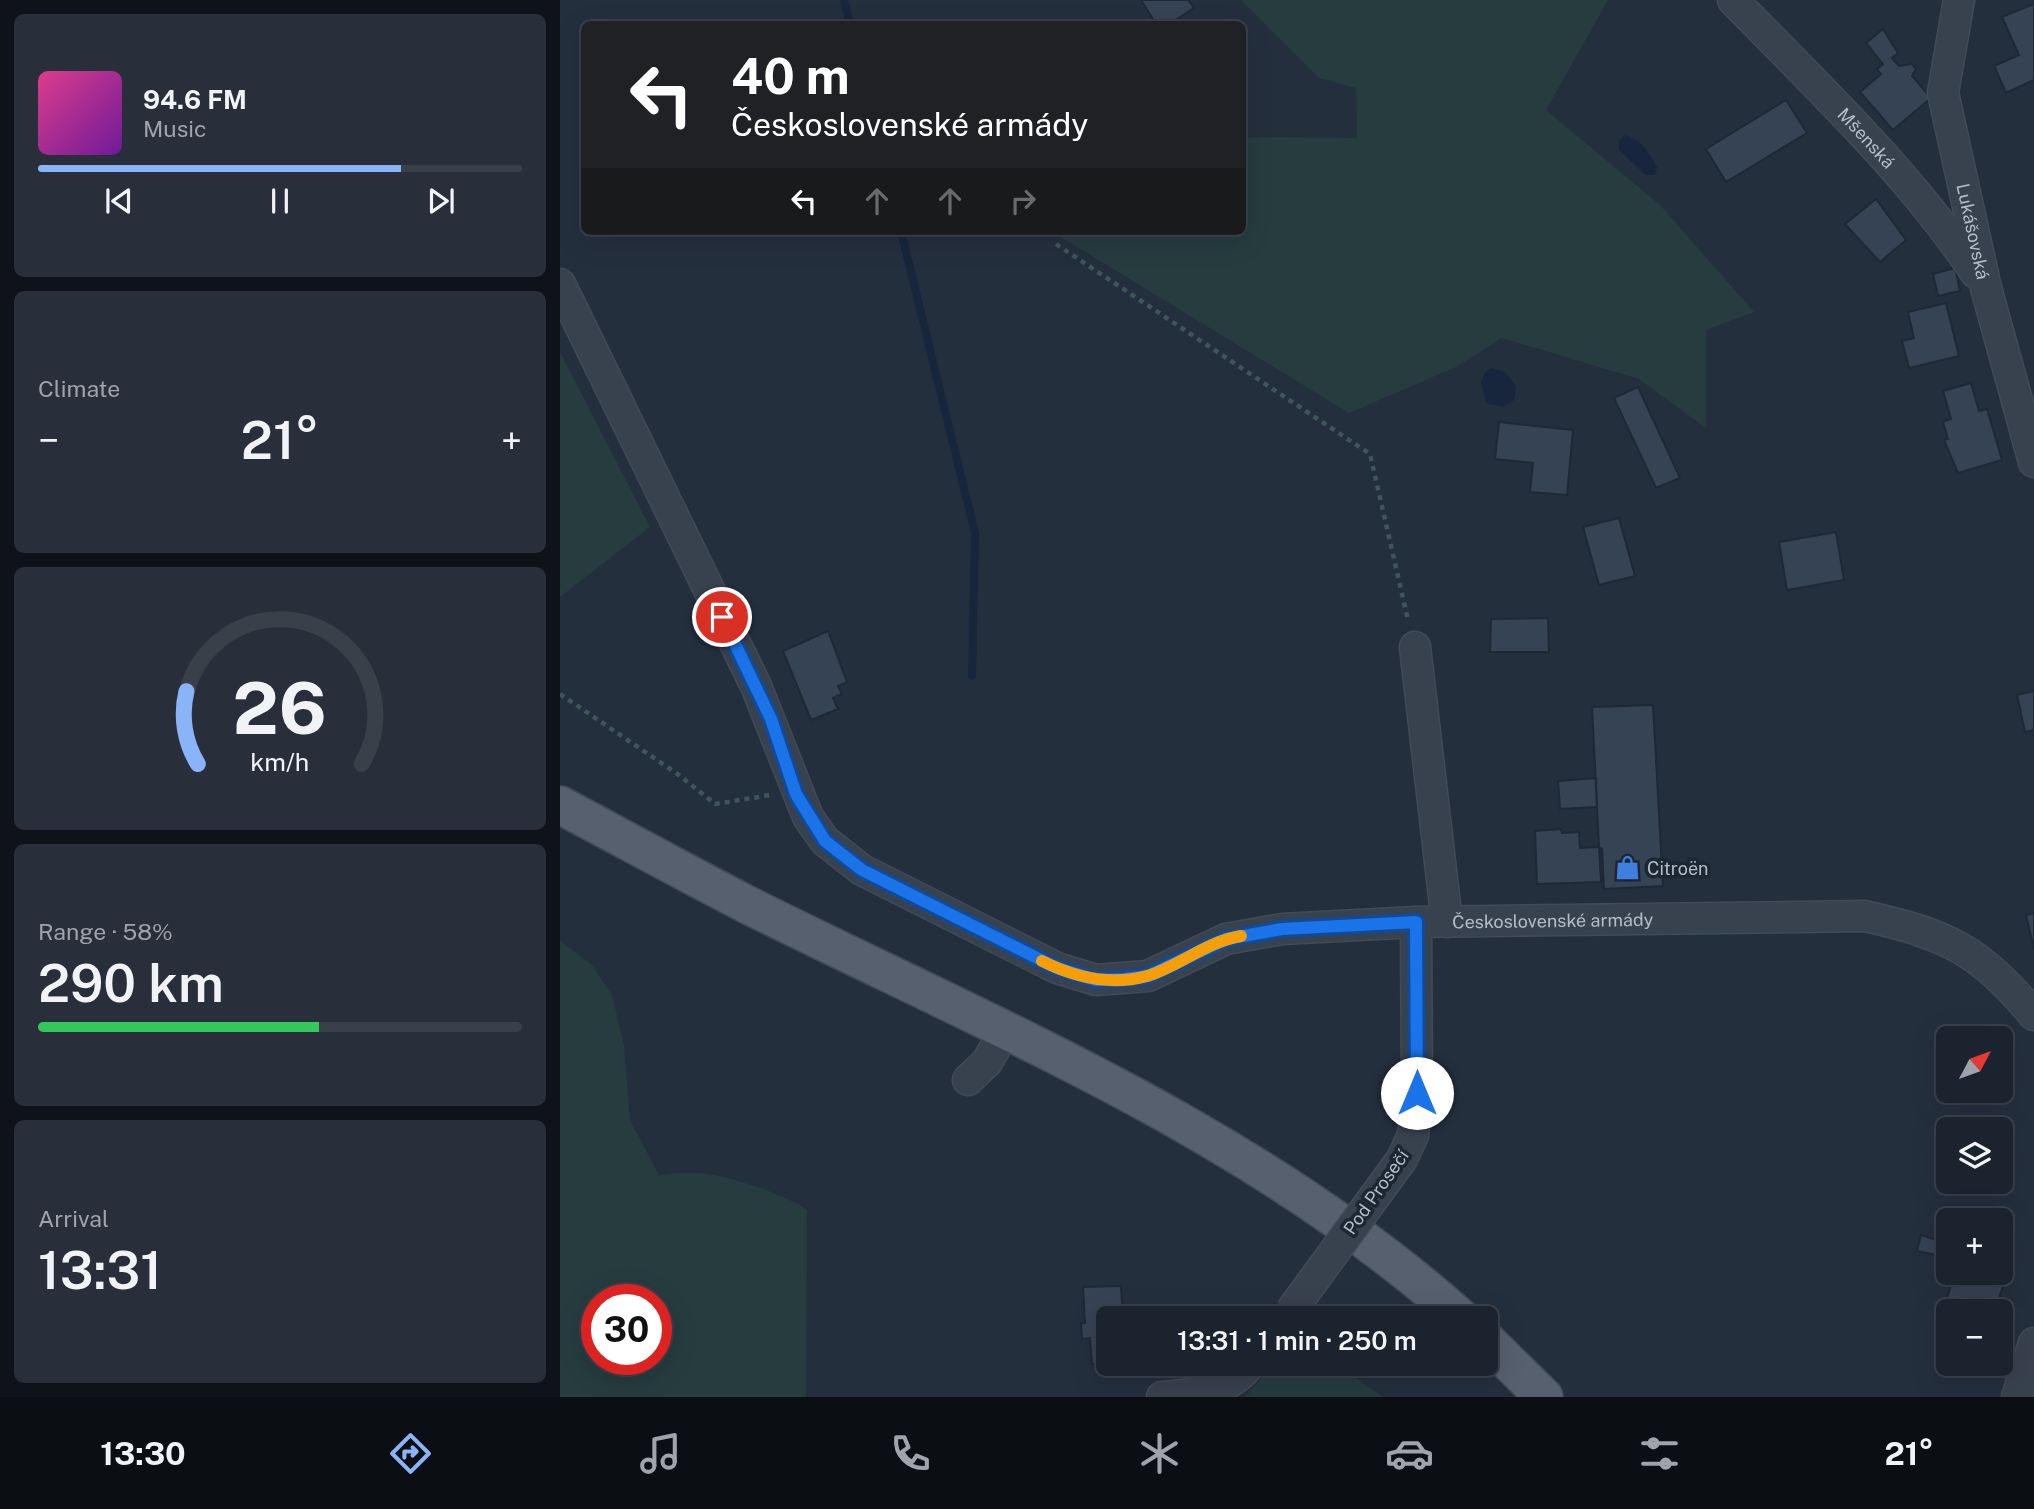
<!DOCTYPE html>
<meta charset="utf-8">
<style>
:root{--surface:#1b232e;--page:#282f3a;--text:#f1f3f6;--muted:#a0a4aa;--line:#39404a;--accent:#8ab4f8}
body{margin:0;font-family:"Public Sans",sans-serif;background:var(--page);color:var(--text);height:100vh;display:flex;flex-direction:column;font-size:26px;white-space:nowrap}
*{box-sizing:border-box;margin:0}
p{font-size:23px;color:var(--muted)}
.icon{flex:none;width:38px;height:38px;fill:none;stroke:currentColor;stroke-width:2;stroke-linecap:round;stroke-linejoin:round}
.map{position:relative;flex:1;overflow:hidden}
.drawer{display:flex;flex-direction:column;gap:14px;padding:14px;background:#0f1319;width:560px}
.drawer>*{flex:none}
.hud{position:absolute;left:21px;top:21px;width:665px;height:214px;border-radius:10px;box-shadow:0 7px 28px #0002,0 0 0 2px var(--line);background:#202124;color:#fff;overflow:hidden}
.needle{width:46px;rotate:49deg}
.fabs{position:absolute;left:1376px;top:1026px;display:grid;gap:14px}
.fabs a{display:grid;place-items:center;width:77px;height:77px;border-radius:10px;background:var(--surface);box-shadow:0 7px 28px #0002,0 0 0 2px var(--line);font-size:35px}
.speed{position:absolute;left:21px;top:1284px;display:flex;gap:14px;font-size:35px;font-weight:700;text-align:center}
.speed>*{display:grid;place-content:center;width:91px;height:91px;border-radius:50%;background:var(--surface);box-shadow:0 7px 28px #0002,0 0 0 2px var(--line);line-height:1}
.speed .limit{border:10px solid #d22;background:#fff;color:#111}
.pin{position:absolute;display:grid;place-items:center;width:60px;height:60px;color:#fff;margin:-30px;border:4px solid #fff;border-radius:50%;box-shadow:0 2px 7px #0007}
.me{position:absolute;width:77px;margin:-38px;rotate:0deg;stroke-linejoin:round;filter:drop-shadow(0 0 5px #0008)}
.turn{display:flex;align-items:center;gap:24px;height:147px;padding:0 35px;font-size:32px}
.turn .icon{width:91px;height:91px;stroke-width:2.5}
.turn b{display:block;font-size:49px;line-height:60px}
.lanes{display:flex;align-items:center;height:66px;padding:0 35px;background:#0003;justify-content:center;gap:35px;direction:ltr}
.lanes .off{opacity:.35}
.big{font-size:52px;font-weight:600;line-height:1.1}
.drawer .card{flex:1;display:flex;flex-direction:column;justify-content:center;gap:10px;min-width:0;padding:0 24px;border-radius:10px;background:var(--page)}
.drawer .dial{align-items:center;gap:0}
.dial svg{height:182px;overflow:visible;fill:none;stroke:var(--line);stroke-width:7;stroke-linecap:round;text-anchor:middle}
.dial text{fill:var(--text);stroke:none}
.song{display:flex;align-items:center;gap:21px}
.cover{width:84px;height:84px;border-radius:10px;background:linear-gradient(135deg,hsl(330 70% 55%),hsl(280 70% 35%))}
.played{height:7px;border-radius:4px;background:linear-gradient(90deg,var(--accent) 75%,var(--line) 75%)}
.keys{display:flex;justify-content:space-around;direction:ltr}
.heat{display:flex;justify-content:space-between;align-items:center;font-size:38px;direction:ltr}
.charge{height:10px;border-radius:5px;background:linear-gradient(90deg,#34c759 58%,var(--line) 0)}
.trip{position:absolute;left:536px;top:1306px;width:402px;height:70px;border-radius:10px;background:var(--surface);box-shadow:0 7px 28px #0002,0 0 0 2px var(--line);font-weight:600;line-height:70px;text-align:center}
.menu{display:flex;height:112px;justify-content:space-around;align-items:center;background:#0b0e12;color:var(--muted)}
.menu .icon{width:49px;height:49px}
.menu .on{color:var(--accent)}
.menu b{font-size:32px;color:var(--text)}
main{display:flex;flex:1;min-height:0}
.map>svg:first-child{display:block}
.green{fill:#263c3f;fill-rule:evenodd}
.water{fill:#17263c}
.lines{fill:none;stroke-linecap:round;stroke-linejoin:round}
.stream{stroke:#17263c;stroke-width:8}
.building{fill:#364354;stroke:#1f2835;stroke-width:2}
.minor-casing{stroke:#414a57;stroke-width:33}
.major-casing{stroke:#414a57;stroke-width:40}
.path{stroke:#3f5557;stroke-width:4.5;stroke-dasharray:5 5;stroke-linecap:butt}
.minor{stroke:#38414e;stroke-width:30}
.major{stroke:#56606e;stroke-width:37}
.minor-bridge-casing{stroke:#414a57;stroke-width:33;stroke-linecap:butt}
.minor-bridge{stroke:#38414e;stroke-width:30}
.route-casing{stroke:#114b97;stroke-width:18}
.route{stroke:#1a73e8;stroke-width:12}
.slow{stroke:#f59e0b;stroke-width:12}
.labels{text-anchor:middle;dominant-baseline:central;stroke-width:7;stroke-linejoin:round;paint-order:stroke}
.street-label{font-size:18px;fill:#b4bcc9;stroke:#1d2633}
.poi-label{font-size:18px;fill:#b4bcc9;stroke:#1d2633;text-anchor:start}
</style>
<main>
<section class="drawer">
<div class="card">
<div class="song"><i class="cover"></i><div><b>94.6 FM</b><p>Music</p></div></div>
<div class="played"></div>
<div class="keys"><svg class="icon" aria-label="previous" viewBox="0 0 24 24"><path d="M18 5L8 12l10 7zM5 5v14"/></svg><svg class="icon" aria-label="pause" viewBox="0 0 24 24"><path d="M8 5v14M16 5v14"/></svg><svg class="icon" aria-label="next" viewBox="0 0 24 24"><path d="M6 5l10 7-10 7zM19 5v14"/></svg></div>
</div>
<div class="card"><p>Climate</p>
<div class="heat"><a>−</a><b class="big">21°</b><a>+</a></div>
</div>
<div class="card dial"><svg viewBox="0 0 100 80">
<path d="M14 69A42 42 0 1 1 86 69"/>
<path d="M14 69A42 42 0 0 1 9 37" stroke="#8ab4f8"/>
<text x="50" y="56" font-size="32" font-weight="700">26</text>
<text x="50" y="72" font-size="11">km/h</text>
</svg></div>
<div class="card"><p>Range · 58%</p><b class="big">290 km</b><div class="charge"></div></div>
<div class="card"><p>Arrival</p><b class="big">13:31</b></div>
</section>
<div class="map">
<svg width="1474" height="1397" viewBox="0 0 1474 1397">
<rect width="100%" height="100%" fill="#242f3e"/>
<path class="green" d="M681,0H1048L986,110L1100,205L1194,312L1146,330V428L1079,379L942,338L896,367L789,413L491,231H682L683,137L797,138L796,88L759,78Z
M0,352L90,527L0,597Z
M0,941L31,964L52,995L64,1045L70,1120L99,1175C112,1174 126,1172 138,1173C164,1174 227,1195 247,1210L246,1397H0ZM37,1300H96V1360H37Z
M715,1363H772L824,1397H685Z"/>
<path class="water" d="M1065,135C1082,139 1089,153 1097,167L1095,175H1086L1059,150V141Z
M931,368L945,372L956,386L954,400L943,407L926,403L921,382L925,373Z"/>
<g class="lines">
<path class="stream" d="M284,0L290,24
M341,231L415,533L412,676"/>
</g>
<path class="building" d="M581,0H628L634,8L609,24H596Z
M1474,4V80L1446,93L1434,66L1459,55L1442,17Z
M1323,29L1338,53L1332,58L1339,66L1352,64L1356,69L1352,76L1371,98L1333,130L1300,92L1321,74L1317,69L1323,64L1306,43Z
M1226,100L1247,133L1166,182L1146,149Z
M1316,199L1346,240L1320,262L1285,224Z
M1395,268L1400,291L1378,296L1373,274Z
M1386,303L1399,356L1349,368L1342,341L1354,338L1348,312Z
M1411,383L1419,411L1427,409L1442,460L1398,473L1384,440L1388,439L1383,422L1391,419L1383,391Z
M1078,387L1120,478L1096,488L1054,398Z
M939,422L1013,430L1007,495L970,492L973,463L935,459Z
M1059,518L1075,576L1039,585L1023,527Z
M1276,532L1284,580L1227,590L1219,542Z
M988,618L989,652H930L931,619Z
M268,631L287,682L278,686L282,694L273,698L278,709L251,720L223,651Z
M1474,691V730L1465,732L1457,695Z
M1093,705L1103,886L1044,889L1042,849L1039,847L1032,707Z
M1036,778L1037,807L1000,809L998,781Z
M1001,829L1002,833L1019,832L1020,848L1039,847L1041,882L977,884L975,831Z
M1474,913V949L1466,915Z
M1361,1235L1384,1242L1381,1256L1357,1251Z
M1395,1272H1434L1446,1276L1435,1311H1405L1402,1306L1386,1301Z
M561,1286L563,1318H548V1363L532,1364L530,1338L522,1339L521,1323H525L523,1287Z"/>
<g class="lines">
<defs>
<g id="minor">
<path id="s1" d="M1173,0C1258,87 1348,172 1416,273"/>
<path id="s2" d="M1399,0L1383,93L1426,288L1474,462"/>
<path id="s3" d="M0,284L196,686L248,817L265,841L302,870L497,968L536,980L588,976L666,939L722,929L856,922L1305,916C1388,935 1418,949 1474,1015"/>
<path d="M855,647L887,922"/>
<path d="M408,1080L427,1062L446,1029"/>
<path d="M842,1159L853,1135L857,1093L856,922"/>
<path d="M602,1397C635,1394 670,1392 691,1363"/>
<path d="M1457,1397L1474,1343"/>
</g>
<path id="major" d="M0,805C62,838 124,872 186,904C434,1028 691,1131 901,1318
M926,1340L984,1397"/>
</defs>
<use href="#minor" class="minor-casing"/>
<use href="#major" class="major-casing"/>
<path class="path" d="M496,244L810,454L848,620
M0,694L119,775L155,804L211,795"/>
<use href="#minor" class="minor"/>
<use href="#major" class="major"/>
<defs>
<path id="minor-bridge" d="M731,1311L842,1159"/>
</defs>
<use href="#minor-bridge" class="minor-bridge-casing"/>
<use href="#minor-bridge" class="minor-bridge"/>
</g>
<g class="lines">
<defs>
<path id="route" d="M162,617L211,719L236,794L265,841L302,870L497,968L536,980L564,979L588,976L666,939L722,929L856,922L857,1093"/>
</defs>
<use href="#route" class="route-casing"/>
<use href="#route" class="route"/>
<path class="slow" d="M482,961C514,977 551,986 587,976C620,966 645,942 681,936"/>
</g>
<defs>
<symbol id="shop-bare" viewBox="-9 -9 18 18"><path d="M-5-2.5h2.3a2.7 3.5 0 0 1 5.4 0H5L5.5 6h-11ZM-1.5-2.5h3a1.5 2.3 0 0 0-3 0Z" fill="#3f7fe0" stroke="#1d2633" stroke-width="2.5" paint-order="stroke"/></symbol>
</defs>
<g fill-rule="evenodd">
<use href="#shop-bare" x="1050" y="850" width="35" height="35"/>
</g>
<g class="labels">
<g class="street-label">
<text stroke="none"><textPath href="#s1" startOffset="192">Mšenská</textPath></text>
<text stroke="none"><textPath href="#s2" startOffset="236">Lukášovská</textPath></text>
<text stroke="none"><textPath href="#s3" startOffset="1390">Československé armády</textPath></text>
<text transform="translate(816 1192) rotate(-55)">Pod Prosečí</text>
</g>
<g class="poi-label">
<text x="1087" y="868">Citroën</text>
</g>
</g>
</svg>
<div class="fabs">
<a><svg class="needle" viewBox="-14 -14 28 28"><path d="M0-13l5 13h-10z" fill="#e53935"/><path d="M0 13l5-13h-10z" fill="#a0a4aa"/></svg></a>
<a><svg class="icon" aria-label="layers" viewBox="0 0 24 24"><path d="M12 4l9 5-9 5-9-5zM3 14l9 5 9-5"/></svg></a>
<a>+</a>
<a>−</a>
</div>
<div class="speed"><div class="limit">30</div></div>
<div class="pin" style="left:162px;top:617px;background:#d93025"><svg class="icon" aria-label="arrive" viewBox="0 0 24 24"><path d="M6 21V4h12l-3 4 3 4H6"/></svg></div>
<svg class="me" style="left:857px;top:1093px" viewBox="-20 -20 40 40"><circle r="19" fill="#fff"/><path d="M0-13L10 11 0 6-10 11z" fill="#1a73e8"/></svg>
<div class="trip">13:31 · 1 min · 250 m</div>
<div class="hud">
<div class="turn"><svg class="icon" aria-label="left" viewBox="0 0 24 24"><path d="M17 20v-9H6M10 6l-5 5 5 5"/></svg><div><b>40 m</b>Československé armády</div></div>
<div class="lanes"><svg class="icon" aria-label="left" viewBox="0 0 24 24"><path d="M17 20v-9H6M10 6l-5 5 5 5"/></svg><svg class="icon off" aria-label="ahead" viewBox="0 0 24 24"><path d="M12 20V5M6 11l6-6 6 6"/></svg><svg class="icon off" aria-label="ahead" viewBox="0 0 24 24"><path d="M12 20V5M6 11l6-6 6 6"/></svg><svg class="icon off" aria-label="right" viewBox="0 0 24 24"><path d="M7 20v-9h11M14 6l5 5-5 5"/></svg></div>
</div>
</div>
</main>
<nav class="menu">
<b>13:30</b>
<svg class="icon on" aria-label="directions" viewBox="0 0 24 24"><path d="M12 3l9 9-9 9-9-9zM9 14v-3h6M13 9l2 2-2 2"/></svg>
<svg class="icon" aria-label="music" viewBox="0 0 24 24"><path d="M9 18V5l10-2v13"/><circle cx="6" cy="18" r="3"/><circle cx="16" cy="16" r="3"/></svg>
<svg class="icon" aria-label="phone" viewBox="0 0 24 24"><path d="M5 4h4l2 5-3 2q2 4 5 5l2-3 5 2v4C11 20 4 13 5 4z"/></svg>
<svg class="icon" aria-label="climate" viewBox="0 0 24 24"><path d="M12 3v18M4 7l16 10M4 17L20 7"/></svg>
<svg class="icon" aria-label="car" viewBox="0 0 24 24"><path d="M5 17H2v-5l4-1 3-4h7l3 4 3 1v5h-3M9 17h6M6 11h13"/><circle cx="7" cy="17" r="2"/><circle cx="17" cy="17" r="2"/></svg>
<svg class="icon" aria-label="filters" viewBox="0 0 24 24"><path d="M4 7h16M4 17h16"/><circle cx="9" cy="7" r="2"/><circle cx="15" cy="17" r="2"/></svg>
<b>21°</b>
</nav>
